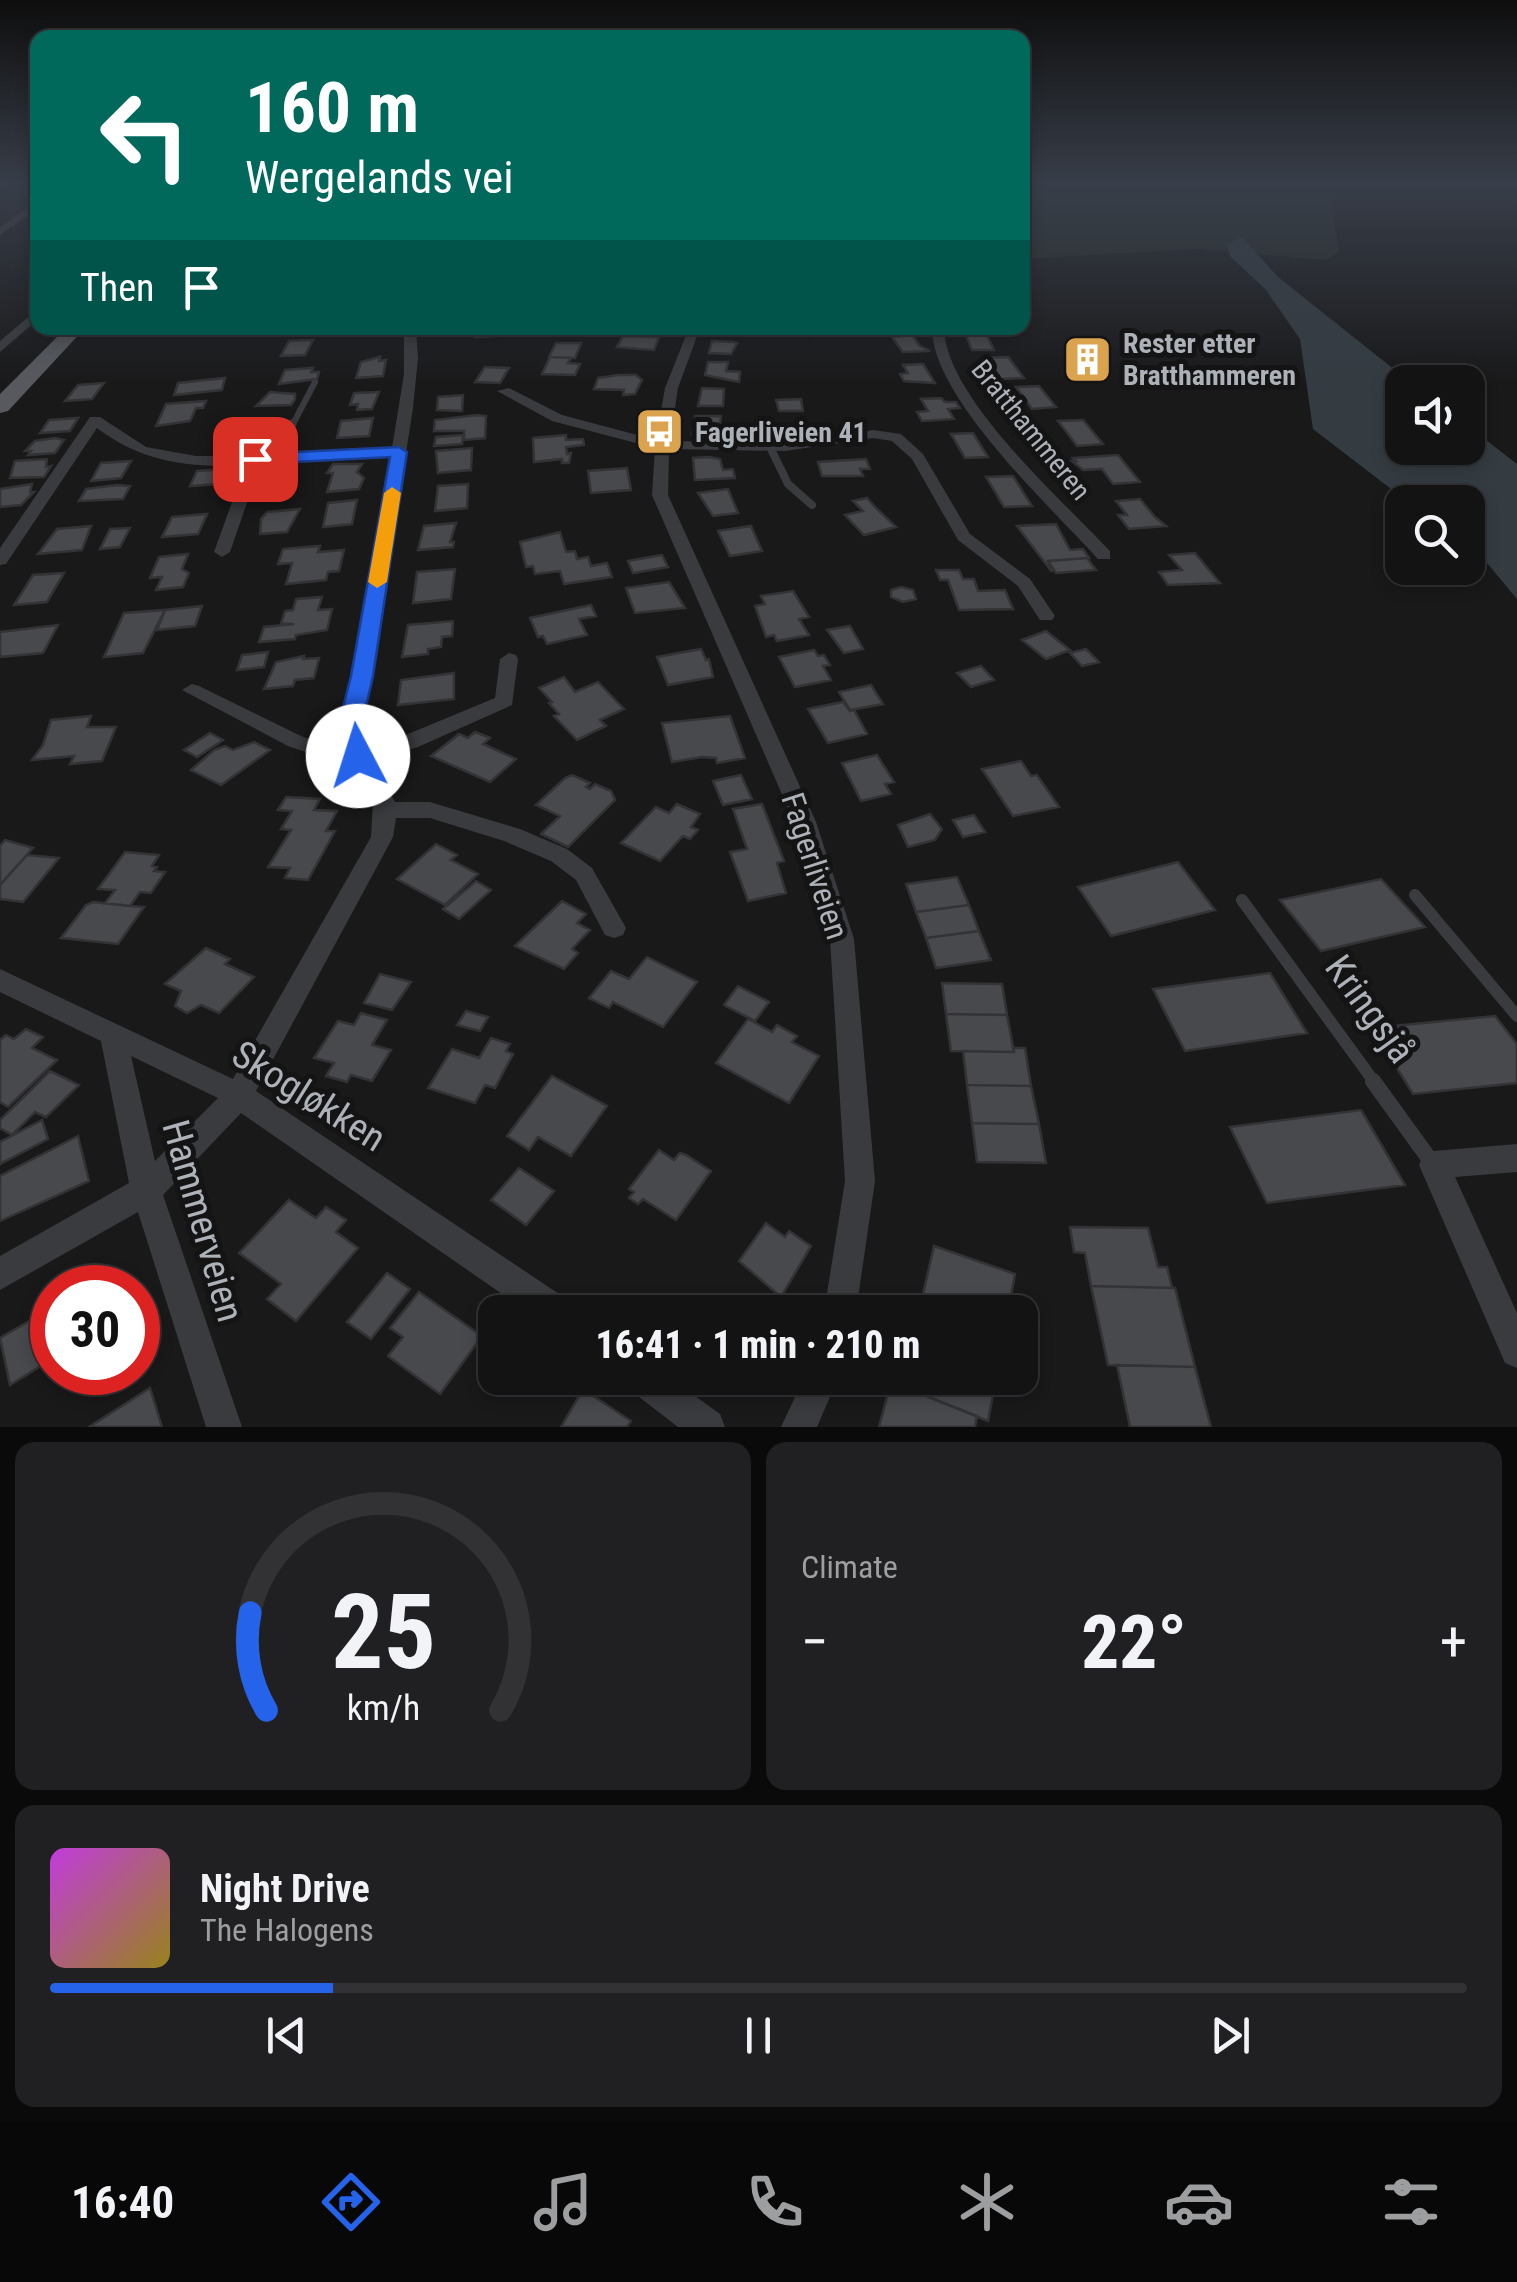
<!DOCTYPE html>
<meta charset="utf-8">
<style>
:root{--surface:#131314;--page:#202022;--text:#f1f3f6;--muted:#9d9ea0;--line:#323234;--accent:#2563eb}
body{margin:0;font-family:"Roboto Condensed",sans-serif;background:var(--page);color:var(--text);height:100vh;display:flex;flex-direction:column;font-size:38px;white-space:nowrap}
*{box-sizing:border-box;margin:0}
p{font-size:32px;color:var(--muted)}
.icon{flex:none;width:55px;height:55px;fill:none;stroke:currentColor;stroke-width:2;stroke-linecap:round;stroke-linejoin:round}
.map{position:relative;height:1427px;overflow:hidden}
.panel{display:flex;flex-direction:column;gap:15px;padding:15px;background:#0a0a0b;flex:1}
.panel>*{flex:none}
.hud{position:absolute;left:30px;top:30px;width:1000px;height:305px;border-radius:20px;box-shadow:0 5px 15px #0003,0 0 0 2px var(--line);background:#00695c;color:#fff;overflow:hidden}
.buttons{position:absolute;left:1385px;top:365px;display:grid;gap:20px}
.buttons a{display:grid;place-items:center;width:100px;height:100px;border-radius:20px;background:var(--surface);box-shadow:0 5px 15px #0003,0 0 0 2px var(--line);font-size:50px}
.speed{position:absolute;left:30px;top:1265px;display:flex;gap:20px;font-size:50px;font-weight:700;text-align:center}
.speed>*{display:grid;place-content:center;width:130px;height:130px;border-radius:50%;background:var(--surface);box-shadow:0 5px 15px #0003,0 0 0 2px var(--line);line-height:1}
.speed .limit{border:15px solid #d22;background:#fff;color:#111}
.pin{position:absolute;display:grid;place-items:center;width:85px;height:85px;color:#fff;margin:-42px;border-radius:20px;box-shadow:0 5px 15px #0006}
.me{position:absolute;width:110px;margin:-55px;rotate:355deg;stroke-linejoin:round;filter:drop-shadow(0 0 8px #0008)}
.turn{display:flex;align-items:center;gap:35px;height:210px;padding:0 50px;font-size:45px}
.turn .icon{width:130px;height:130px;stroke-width:2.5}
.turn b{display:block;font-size:70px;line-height:85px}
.then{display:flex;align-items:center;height:95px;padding:0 50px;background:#0003;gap:20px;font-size:38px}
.big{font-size:75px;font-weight:800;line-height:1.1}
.panel .tile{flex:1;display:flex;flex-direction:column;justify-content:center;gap:15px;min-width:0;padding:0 35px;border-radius:20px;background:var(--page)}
.panel .dial{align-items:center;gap:0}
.dial svg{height:260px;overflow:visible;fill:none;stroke:var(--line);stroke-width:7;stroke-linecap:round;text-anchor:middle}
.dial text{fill:var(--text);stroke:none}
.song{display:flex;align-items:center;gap:30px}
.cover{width:120px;height:120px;border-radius:15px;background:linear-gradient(135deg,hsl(290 70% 55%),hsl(50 70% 35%))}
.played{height:10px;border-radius:5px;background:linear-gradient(90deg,var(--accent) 20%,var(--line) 20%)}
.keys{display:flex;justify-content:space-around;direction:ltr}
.heat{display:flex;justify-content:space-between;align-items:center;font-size:55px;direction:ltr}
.panel .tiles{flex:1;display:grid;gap:15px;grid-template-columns:1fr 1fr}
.tile:last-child{grid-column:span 2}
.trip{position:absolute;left:478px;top:1295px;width:560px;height:100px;border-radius:20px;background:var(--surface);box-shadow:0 5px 15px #0003,0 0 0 2px var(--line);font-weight:800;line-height:100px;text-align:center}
.tabs{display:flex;height:160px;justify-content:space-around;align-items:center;background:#080808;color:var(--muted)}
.tabs .icon{width:70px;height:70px}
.tabs .active{color:var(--accent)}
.tabs b{font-size:45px;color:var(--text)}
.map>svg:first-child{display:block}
.green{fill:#252c26}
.water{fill:#343c42}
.building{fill:#48494c;stroke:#333336;stroke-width:2.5}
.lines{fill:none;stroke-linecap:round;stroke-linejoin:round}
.service-far3{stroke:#3a3b3f;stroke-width:6}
.service-far2{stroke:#3a3b3f;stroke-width:8}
.service-far1{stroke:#3a3b3f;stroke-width:12}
.service{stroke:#3a3b3f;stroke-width:16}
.minor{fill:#3a3b3f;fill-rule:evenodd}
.primary{fill:#57595e;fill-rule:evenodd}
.route{fill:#2563eb;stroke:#184099;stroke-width:2.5}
.slow{fill:#f59e0b}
.labels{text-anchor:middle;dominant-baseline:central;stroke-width:10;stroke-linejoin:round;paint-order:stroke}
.far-poi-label{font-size:28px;font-weight:bold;fill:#adb1b8;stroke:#141415;text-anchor:start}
.far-street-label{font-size:28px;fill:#adb1b8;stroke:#141415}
.street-label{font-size:32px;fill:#adb1b8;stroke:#141415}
.near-street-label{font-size:38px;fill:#adb1b8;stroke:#141415}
</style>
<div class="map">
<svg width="1517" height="1427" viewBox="0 0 1517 1427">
<rect width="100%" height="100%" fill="#19191a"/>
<path class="green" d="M1022,184H1342L1329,189L1339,251L1326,260L1196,249L1023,259Z"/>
<path class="water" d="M1242,237L1278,277L1410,382H1402V448H1468V426L1517,464V599L1487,563L1468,548V502H1408L1313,429L1300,339L1266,290L1230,256L1227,244Z"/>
<path class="building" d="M473,328H499L497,336L475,337Z
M791,328H816L819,330L814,336L786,334Z
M964,331H985L994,350H972Z
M912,335L920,346L930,351L903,352L892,337Z
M623,336L659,337L654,350L641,349L617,347Z
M313,340L305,355L281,356L289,341Z
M712,341L733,342L737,343L731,354L709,353Z
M556,343H581L575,358L549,357Z
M380,357L379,361L386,360L383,376L356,378L361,362Z
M550,357L571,358L568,363L580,364L575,375L542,374Z
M1008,357L1024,378L1001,379L986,358Z
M708,362H728L726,371L740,372L739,382L705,375Z
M923,364L935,383L904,381L900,374L908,373L903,365Z
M485,367L509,368L500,383L475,382Z
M313,368L311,372H319L317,379L279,384L285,370Z
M618,375H636L642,380L635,394L623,395L624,390L594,389L598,378Z
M225,378L222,390L174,395L178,383Z
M104,383L92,399L65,401L78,385Z
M1039,386L1056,407L1032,409L1016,387Z
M702,388L724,389L723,406H698Z
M270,392L295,394V399L291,405L256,406Z
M379,392L372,409L357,410L358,404L350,405L354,393Z
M463,395L462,411L437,410L438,397Z
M941,398L945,402H956L960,408L948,409L954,419L922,421L917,412L928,411L921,399Z
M801,399L803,411H779L776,400Z
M206,401L203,408H196L190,421L156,426L166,404Z
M477,415L486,416L485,438L464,440V431H434L435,420Z
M695,416H721L720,425L713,434H692Z
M78,418L70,431L40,433L49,420Z
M373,418L369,436L337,438L341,421Z
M1083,420L1103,444L1077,446L1058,421Z
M278,429L271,441L230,442L238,430Z
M973,433L988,457L965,458L951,434Z
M463,435L462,444L434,446L436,437Z
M566,435V440L583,439L584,445L566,447L567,454L571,453L569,463H562V459L534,462L533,438Z
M55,438L64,440L55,453L28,455L31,451H25L35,441Z
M472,448L471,470L438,473L436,451Z
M1118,455L1140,482L1113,484L1102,469L1083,470L1072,461H1076L1073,458Z
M709,457L720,459L723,470L733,469L735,478L695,480L693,458Z
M47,459L46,467L51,466L44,477L10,478L15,461Z
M866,459L870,469H860L863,476H822L818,462Z
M131,461L121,478L91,481L101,463Z
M333,464H362L357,472L364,478L359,489L327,492L333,473H327Z
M297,468L291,486L271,487L277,469Z
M627,468L631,490L591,493L588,471Z
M224,469L218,484L190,486L197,471Z
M1013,476L1032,506L1004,507L986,477Z
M32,484L30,492H34L21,505L0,507V489Z
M468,484L467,508L435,511L438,486Z
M117,485L130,486L123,499L79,501L86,489Z
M728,489L738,513L713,516L698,493Z
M867,498L874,506L896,527L864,535L845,515L863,511L853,501Z
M1140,499L1155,517L1166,526L1129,529L1118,515H1127L1116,501Z
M357,500L352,524L323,527L328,503Z
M300,509L287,532L260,534L261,519L267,512Z
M207,514L198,534L162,537L172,517Z
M456,523L450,542H454L453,547L418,550L424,526Z
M1056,524L1070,550L1083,549L1089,558L1048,561L1052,572L1017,526Z
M91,526L82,550L38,554L57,529Z
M751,526L762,551L730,556L718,531Z
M130,528L120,547L100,549L110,529Z
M560,532L566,552L575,551L577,559L588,557L591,566L607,563L612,577L564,584L560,571L535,574L533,566L526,567L520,542Z
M320,546L318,552L344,550L339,571L328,572L326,580L286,584L292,563L278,564L283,549Z
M1195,553L1220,583L1168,585L1159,572L1182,570L1169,555Z
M188,554L182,569L189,573L183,587L156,590L162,577L150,578L159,557Z
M662,555L668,567L633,573L628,561Z
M1087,558L1096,570L1056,573L1048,561Z
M455,569L451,599L413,603L417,572Z
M936,570H959L963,579H974L978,591L1005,590L1013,609L959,610L948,580H940Z
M64,573L47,602L14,605L33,575Z
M669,582L685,608L635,613L626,588Z
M901,587L913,590L916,599L903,602L891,597V590Z
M793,591L809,617L799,619L809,635L777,641L774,635L766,637L755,606L765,604L761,596Z
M322,597L318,610L332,609L327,630L296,635L295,639L259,642L264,627L294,624H281L285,611L293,610L296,599Z
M591,605L596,616L579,619L587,635L547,644L543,636L538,637L530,618Z
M202,606L195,626L157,630L165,610Z
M165,610L143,653L104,657L124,613Z
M453,621L452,636L442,637L441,647L428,649V654L402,657L408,625Z
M58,625L43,653L0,657V632Z
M850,626L863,649L844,653L827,630Z
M1046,631L1070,650L1046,659L1022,640Z
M701,649L706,660L709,659L713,677L668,685L657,657Z
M1086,649L1099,662L1082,666L1070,653Z
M814,650L818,656L824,655L830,665L823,666L831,680L795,687L779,657Z
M268,652L264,667L237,670L242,655Z
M304,656L303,659L319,658L314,678L295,680L293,686L264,689L276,662Z
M981,666L994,680L971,687L957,673Z
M454,673V699L398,705L401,680Z
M564,677L575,692L598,682L624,709L600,720L606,726L577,740L554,716L559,714L549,703L552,702L539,688Z
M871,685L883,704L850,710L839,692Z
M843,702L850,711L854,710L867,734L828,743L808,709Z
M91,716L87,727H116L102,761L70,764L74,756L32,760L43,745L51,720Z
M730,716L745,758L717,763L716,758L702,757L672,762L662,723Z
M475,732L490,738L483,744L516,759L490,782L431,756L459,734L468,738Z
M210,733L223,740L197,757L184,750Z
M254,742L270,750L221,785L191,770L214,750L225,746L233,750Z
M877,755L894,782L885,784L891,794L861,801L842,763Z
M1021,761L1031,776L1037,775L1059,807L1013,816L982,769Z
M572,775L590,783L586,787L590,789L595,784L611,791L615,800L568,847L541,834L560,816L536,805L565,778Z
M741,775L752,799L723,805L713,781Z
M286,797L320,799L314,810L337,811L326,831H335L308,880L285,878L290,868L268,867L291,830L281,829L292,811L278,810Z
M677,804L700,814L691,827L698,830L690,839L683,836L660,861L621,843L656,807L669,813Z
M762,804L784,861L777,863L786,893L748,901L730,852L747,849L733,809Z
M930,814L942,829L935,840L908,847L898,825Z
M974,815L985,832L963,837L953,820Z
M5,840L33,848L0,885V846Z
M436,844L457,855L451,860L478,874L445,905L397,879Z
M125,852L159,855L152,866L157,867L154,871L165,872L151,893L140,892L130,906L105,903L115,890L98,889Z
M27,855L59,858L23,902L0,899V885Z
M1178,862L1215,910L1111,936L1078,887Z
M957,877L969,905L916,912L906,884Z
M1381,879L1425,927L1321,951L1280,900Z
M476,881L491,890L459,919L443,909Z
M562,901L586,914L577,923L590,930L572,949L578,953L564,969L515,946Z
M93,902L130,906L144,907L118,944L61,938L86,905Z
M969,905L979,931L926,938L916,912Z
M979,931L991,960L936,968L926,938Z
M206,948L230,959L225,964L254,977L219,1013L201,1005L187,1013L175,1006L181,991L165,984Z
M647,957L697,982L663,1027L613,1002L609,1008L589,998L611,971L629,979Z
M1270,973L1307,1033L1185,1051L1153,989Z
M380,974L411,982L392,1010L364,1003Z
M942,983L1002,984L1007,1015L946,1014Z
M738,986L769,1002L755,1021L724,1005Z
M466,1011L488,1017L480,1031L457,1025Z
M361,1013L387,1020L372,1045L391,1050L372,1081L351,1075L347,1082L326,1076L334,1063L314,1058L338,1021L354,1025Z
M946,1014L1007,1015L1014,1052L951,1051Z
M1495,1016L1517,1044V1083L1413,1094L1372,1028Z
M748,1019L772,1032L777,1025L797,1036L792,1042L819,1056L789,1103L716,1063Z
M26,1029L43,1037L32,1048L57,1060L8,1107L0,1102V1040L6,1035L14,1039Z
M491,1038L510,1044L506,1051L513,1054L495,1088L485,1085L475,1103L428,1088L452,1049L479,1058Z
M1013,1048H1025L1031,1086L967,1085L963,1051L1014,1052Z
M50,1071L79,1085L46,1117L35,1112L12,1135L0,1128V1120Z
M552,1076L607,1106L571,1156L538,1137L529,1150L507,1136Z
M967,1085L1031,1086L1039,1124L972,1123Z
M1361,1110L1405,1185L1267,1203L1230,1127Z
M42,1120L48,1139L0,1164V1142Z
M972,1123L1039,1124L1046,1163L977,1162Z
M78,1136L89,1181L0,1221V1176Z
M659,1150L674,1160L680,1153L686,1155L711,1171L676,1220L643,1199L638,1204L629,1198L634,1192L629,1189Z
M519,1168L554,1191L526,1225L491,1200Z
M289,1200L316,1218L326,1207L346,1220L336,1232L358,1248L296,1321L267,1299L281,1284L239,1253Z
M766,1223L785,1237L789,1231L811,1246L781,1297L739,1261Z
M1070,1227L1148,1228L1158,1267H1167L1172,1288L1091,1286L1085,1253L1074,1252Z
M934,1246L1015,1274L1008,1312H919Z
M115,1272L120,1288H88Z
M387,1273L410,1289L371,1339L347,1322Z
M1091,1286L1175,1288L1195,1367L1108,1365Z
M419,1292L482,1336L440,1394L388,1356L403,1337L390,1328Z
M52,1308V1359L10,1385L0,1338Z
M1117,1365L1195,1367L1211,1427H1130Z
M903,1378H996L988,1421L901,1386Z
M891,1382L977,1416L975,1427H879Z
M150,1388L162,1427H89Z
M583,1389L631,1421L627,1427H561Z"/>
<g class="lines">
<path class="service-far3" d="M206,332L209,328
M292,426L315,382"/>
<path class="service-far2" d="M770,447L788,484L812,505
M275,458L293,423"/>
<path class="service-far1" d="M1415,895L1517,1016
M1242,900L1375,1083"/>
<path class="service" d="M1373,1081L1433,1164"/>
<path class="minor" d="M38,201V209L0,235V227Z
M38,309V319L0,352V341Z
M404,328H416L418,358L413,408L374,658L362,709L361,725L367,748L384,744L495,698L500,659L509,653L516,655L518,659L512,705L418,747L373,761L395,802H430L520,829L567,849L592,868L626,928L623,935L614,938L605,935L576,880L551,861L504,841L430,818H396L393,837L256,1091L568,1300L572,1312H528L241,1113L163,1195L242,1427H206L138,1212L0,1290V1256L129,1183L101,1041L0,992V969L233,1079L371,837L373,802L353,763L317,756L288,746L182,690L192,684L199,686L303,737L346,748L341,725L342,709L356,658L390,457L260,465L230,552L222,557L214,552L245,466C188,467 143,463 97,428L6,564L0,565V548L90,417H100L146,447L196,456H267L392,448L404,374ZM131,1056L218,1098L155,1161Z
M689,328H700L678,388L670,441L785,443L873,430L901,434L923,454L970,534L1030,579L1055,616L1052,620H1040L1018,586L958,540L912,459L892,441L873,438L785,451L669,449L668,495L816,822L854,939L875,1181L856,1312H824L845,1181L830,939L794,822L652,495L655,448L552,421L497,391L509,388L562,415L656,440L665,388Z
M932,328H944C945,397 1063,501 1110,551V559H1098C1051,507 932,398 932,328Z
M1517,1144V1172L1455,1177L1517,1313V1368L1505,1363L1419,1165L1423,1155L1434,1151Z
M625,1378H670L720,1414L725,1427H678L630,1390Z
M804,1378H838L817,1427H781Z"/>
<path class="primary" d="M66,328H85L8,411L0,413V394Z"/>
</g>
<linearGradient id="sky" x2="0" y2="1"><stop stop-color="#0e0e0e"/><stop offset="0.48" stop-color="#383e49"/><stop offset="1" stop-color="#383e49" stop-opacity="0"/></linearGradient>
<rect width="1517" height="384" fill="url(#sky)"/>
<path class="route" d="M399,447L407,452L373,676L362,724L370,756L358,764L346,756L339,724L351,676L390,457L255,464L246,459L255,454Z"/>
<path class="slow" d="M392,487L401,493L387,582L377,588L368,582L384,493Z"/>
<defs>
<symbol id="building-square" viewBox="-11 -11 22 22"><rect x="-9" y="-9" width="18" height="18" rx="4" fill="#dca34f" stroke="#141415"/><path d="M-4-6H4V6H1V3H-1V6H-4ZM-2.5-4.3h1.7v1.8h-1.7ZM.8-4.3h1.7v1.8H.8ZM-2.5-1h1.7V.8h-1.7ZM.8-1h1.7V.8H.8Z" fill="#fff"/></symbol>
<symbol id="bus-square" viewBox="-11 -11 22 22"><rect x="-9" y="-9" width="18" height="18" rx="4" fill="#dca34f" stroke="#141415"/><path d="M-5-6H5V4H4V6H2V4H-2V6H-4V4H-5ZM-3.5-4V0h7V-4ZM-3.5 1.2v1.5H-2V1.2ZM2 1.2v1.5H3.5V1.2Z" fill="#fff"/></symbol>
</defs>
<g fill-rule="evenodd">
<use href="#building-square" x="1060" y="332" width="55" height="55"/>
<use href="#bus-square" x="632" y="404" width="55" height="55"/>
</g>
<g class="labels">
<g class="far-poi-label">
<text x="1123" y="343">Rester etter<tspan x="1123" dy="32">Bratthammeren</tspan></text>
<text x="695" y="432">Fagerliveien 41</text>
</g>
<g class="far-street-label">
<text transform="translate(1031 430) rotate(51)">Bratthammeren</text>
</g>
<g class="street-label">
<text transform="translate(815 866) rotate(72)">Fagerliveien</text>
</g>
<g class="near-street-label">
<text transform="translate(1370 1009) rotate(54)">Kringsjå</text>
<text transform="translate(309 1096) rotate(32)">Skogløkken</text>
<text transform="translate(203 1221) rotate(74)">Hammerveien</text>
</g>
</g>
</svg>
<div class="buttons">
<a><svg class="icon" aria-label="sound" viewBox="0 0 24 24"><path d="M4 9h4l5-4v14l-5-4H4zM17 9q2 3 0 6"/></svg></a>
<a><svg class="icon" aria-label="search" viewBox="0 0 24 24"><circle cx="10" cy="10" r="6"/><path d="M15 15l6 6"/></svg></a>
</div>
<div class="speed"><div class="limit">30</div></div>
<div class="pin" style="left:255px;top:459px;background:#d93025"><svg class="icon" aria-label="arrive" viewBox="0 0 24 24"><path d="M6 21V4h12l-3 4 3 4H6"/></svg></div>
<svg class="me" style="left:358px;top:756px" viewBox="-20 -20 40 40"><circle r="19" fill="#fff"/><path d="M0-13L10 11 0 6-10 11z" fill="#2563eb"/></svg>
<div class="trip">16:41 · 1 min · 210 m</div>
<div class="hud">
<div class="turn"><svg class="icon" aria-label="left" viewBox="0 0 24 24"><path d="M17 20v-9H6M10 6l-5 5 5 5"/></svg><div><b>160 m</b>Wergelands vei</div></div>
<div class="then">Then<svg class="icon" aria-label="arrive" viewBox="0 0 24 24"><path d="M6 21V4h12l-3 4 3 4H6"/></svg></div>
</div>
</div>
<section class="panel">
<div class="tiles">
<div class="tile dial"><svg viewBox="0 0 100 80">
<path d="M14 69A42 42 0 1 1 86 69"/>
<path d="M14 69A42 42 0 0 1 9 39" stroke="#2563eb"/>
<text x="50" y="56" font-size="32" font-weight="700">25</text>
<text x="50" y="72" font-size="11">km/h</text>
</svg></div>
<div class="tile"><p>Climate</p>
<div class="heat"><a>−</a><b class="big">22°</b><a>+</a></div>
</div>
<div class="tile">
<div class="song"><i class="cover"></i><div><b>Night Drive</b><p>The Halogens</p></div></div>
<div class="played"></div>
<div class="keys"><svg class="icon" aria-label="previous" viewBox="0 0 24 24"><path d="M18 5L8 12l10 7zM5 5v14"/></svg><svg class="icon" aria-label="pause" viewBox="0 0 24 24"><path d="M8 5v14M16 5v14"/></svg><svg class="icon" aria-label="next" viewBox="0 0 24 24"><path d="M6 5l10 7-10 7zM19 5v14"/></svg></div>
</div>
</div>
</section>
<nav class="tabs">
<b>16:40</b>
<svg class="icon active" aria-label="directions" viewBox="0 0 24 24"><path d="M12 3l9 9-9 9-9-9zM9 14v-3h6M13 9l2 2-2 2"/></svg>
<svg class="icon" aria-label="music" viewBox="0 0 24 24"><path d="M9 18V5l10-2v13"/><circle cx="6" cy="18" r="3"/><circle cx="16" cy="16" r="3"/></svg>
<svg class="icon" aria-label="phone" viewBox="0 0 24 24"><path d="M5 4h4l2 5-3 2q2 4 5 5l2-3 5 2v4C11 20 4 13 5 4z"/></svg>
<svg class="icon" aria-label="climate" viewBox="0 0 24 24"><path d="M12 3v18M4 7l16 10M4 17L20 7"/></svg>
<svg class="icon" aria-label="car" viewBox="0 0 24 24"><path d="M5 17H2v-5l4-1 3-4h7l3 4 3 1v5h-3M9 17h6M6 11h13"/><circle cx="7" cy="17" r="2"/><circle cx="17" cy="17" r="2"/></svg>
<svg class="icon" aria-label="filters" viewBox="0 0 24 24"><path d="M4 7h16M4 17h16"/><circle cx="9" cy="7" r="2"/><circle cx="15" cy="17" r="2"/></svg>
</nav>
